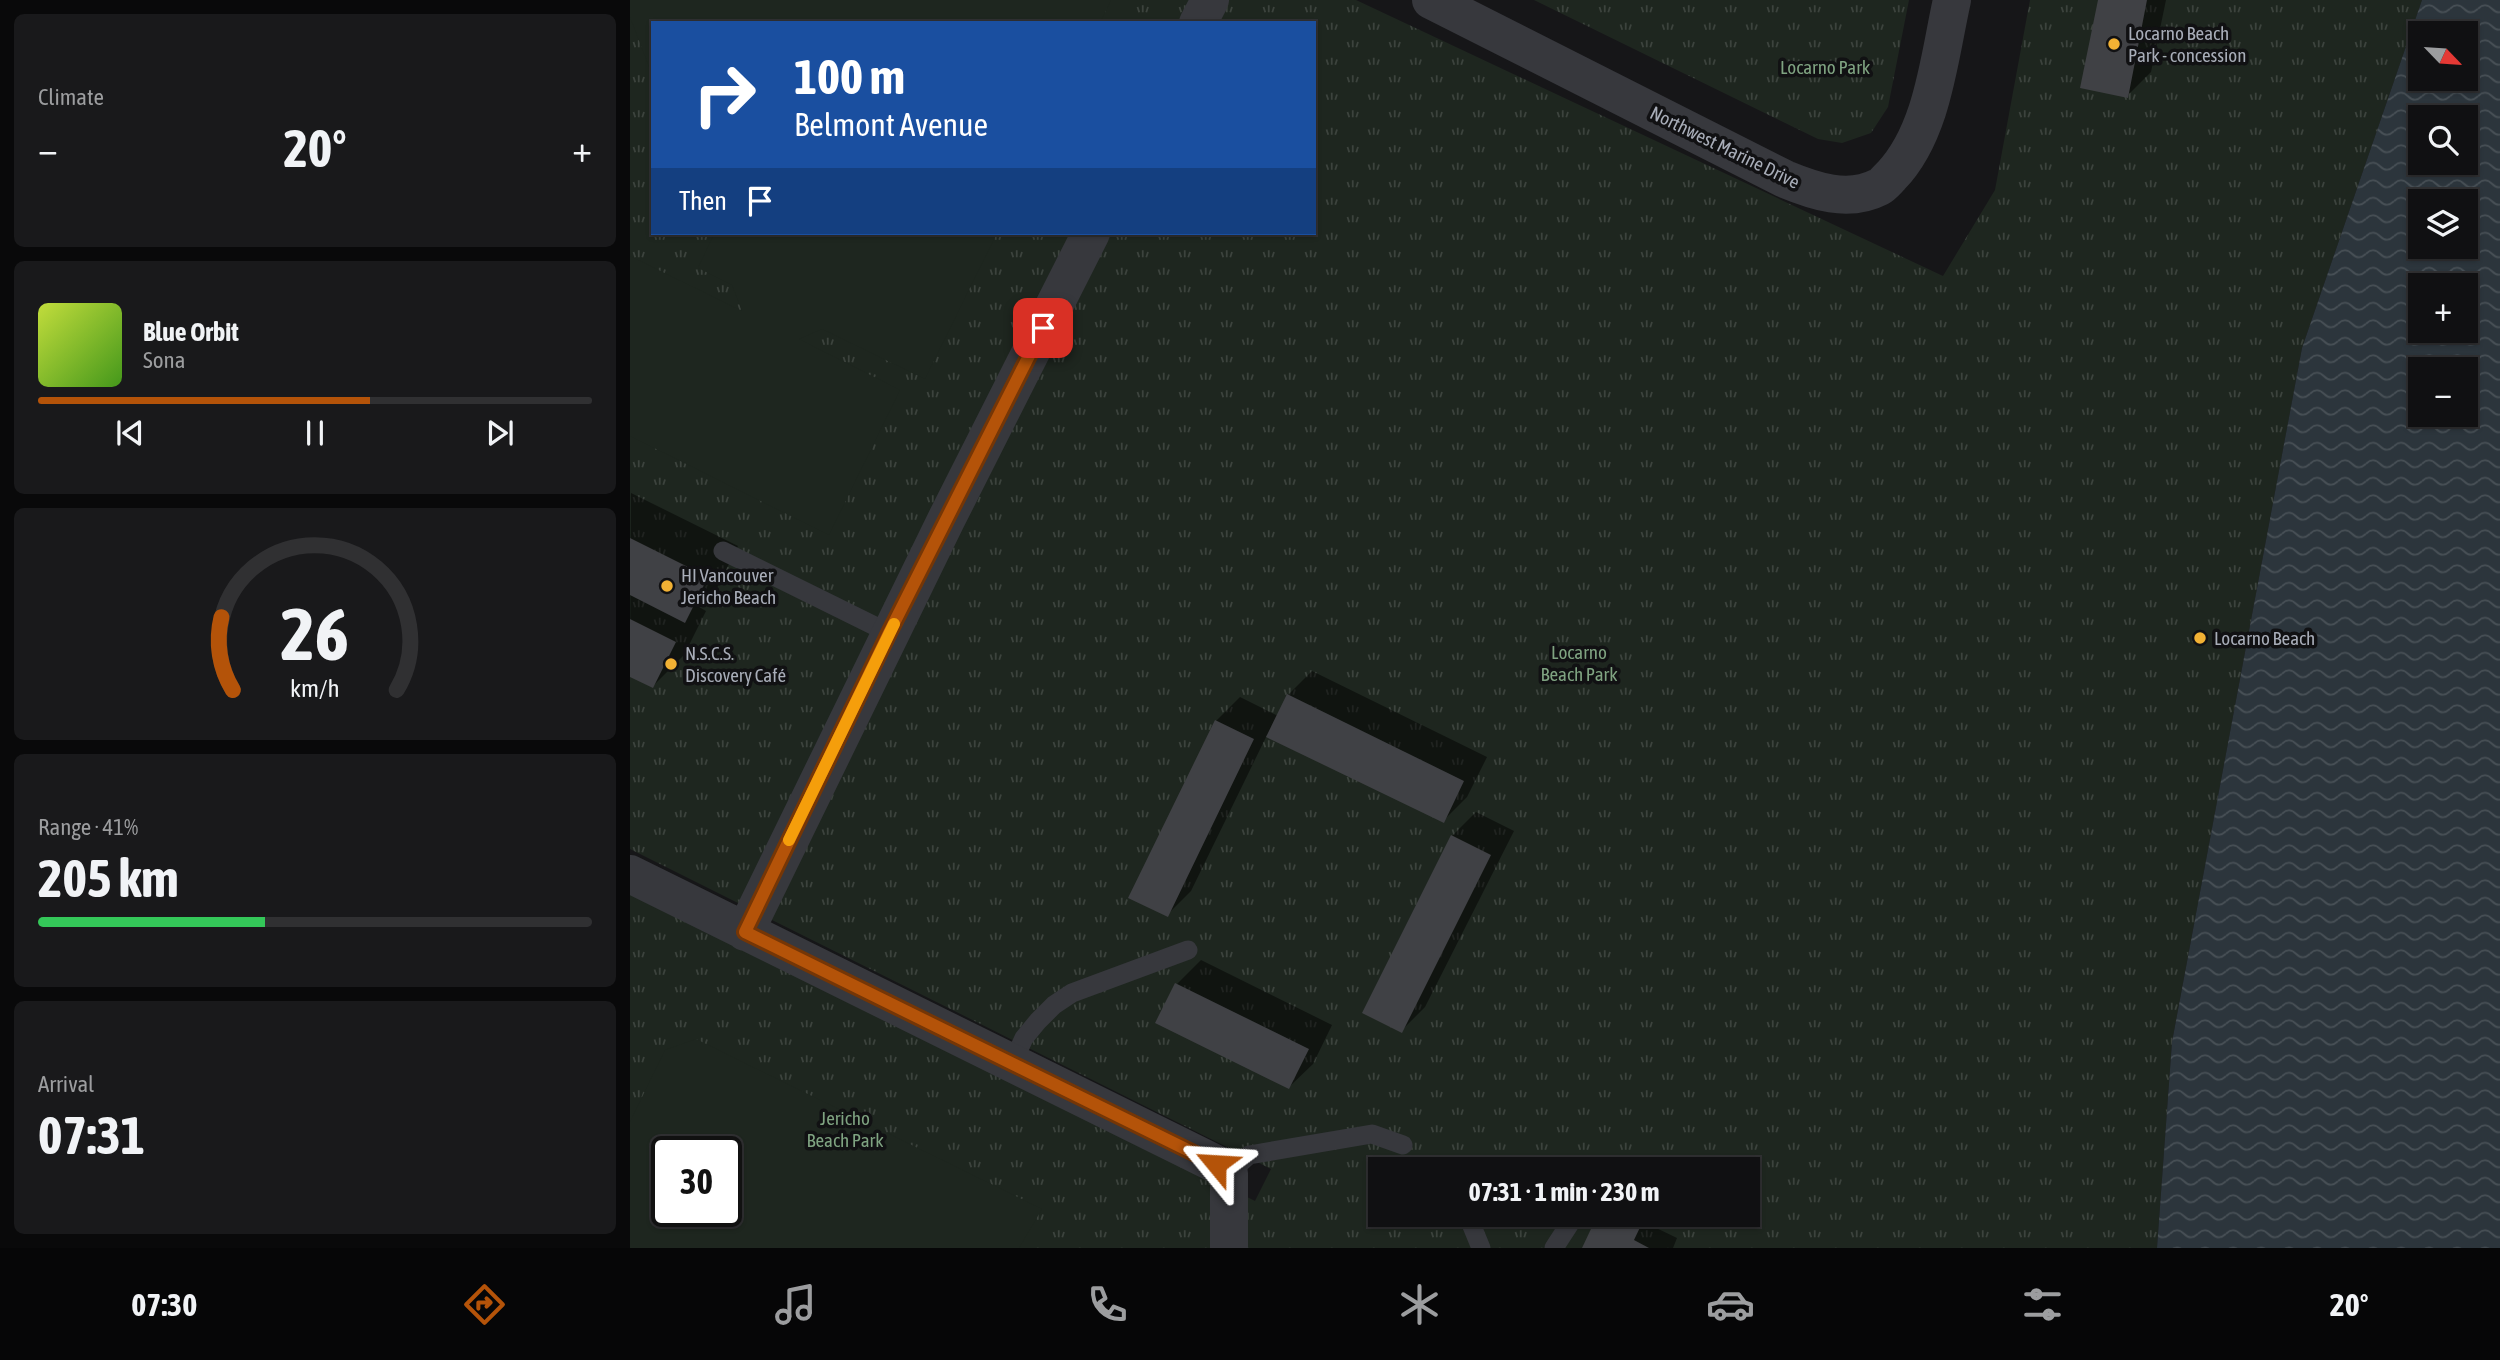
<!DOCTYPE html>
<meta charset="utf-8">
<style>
:root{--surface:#101012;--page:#19191b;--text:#f1f3f6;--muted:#9c9d9f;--line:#303032;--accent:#b45309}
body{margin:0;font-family:"Asap Condensed",sans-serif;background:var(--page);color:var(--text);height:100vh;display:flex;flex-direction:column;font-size:26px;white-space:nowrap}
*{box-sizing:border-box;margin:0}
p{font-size:23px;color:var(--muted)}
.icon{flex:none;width:38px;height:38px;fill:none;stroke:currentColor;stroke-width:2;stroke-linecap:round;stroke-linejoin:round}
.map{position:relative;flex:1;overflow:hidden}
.drawer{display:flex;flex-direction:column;gap:14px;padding:14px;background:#09090a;width:630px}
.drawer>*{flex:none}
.banner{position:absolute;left:21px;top:21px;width:665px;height:214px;border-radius:0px;box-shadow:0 2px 5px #0004,0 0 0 2px var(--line);background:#1a4fa0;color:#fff;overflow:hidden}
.needle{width:46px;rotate:115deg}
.buttons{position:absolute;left:1778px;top:21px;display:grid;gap:14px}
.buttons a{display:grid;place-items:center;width:70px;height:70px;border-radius:0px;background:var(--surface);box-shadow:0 2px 5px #0004,0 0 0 2px var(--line);font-size:35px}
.speed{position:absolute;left:21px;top:1136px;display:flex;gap:14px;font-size:35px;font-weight:700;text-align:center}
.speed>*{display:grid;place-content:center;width:91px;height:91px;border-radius:50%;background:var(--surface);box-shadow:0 2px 5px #0004,0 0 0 2px var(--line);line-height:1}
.speed .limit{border:4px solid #111;border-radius:10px;background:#fff;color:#111}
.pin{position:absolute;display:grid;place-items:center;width:60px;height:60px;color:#fff;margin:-30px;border-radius:14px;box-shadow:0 4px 10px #0006}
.me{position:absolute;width:77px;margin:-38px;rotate:297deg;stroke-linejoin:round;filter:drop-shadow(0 0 5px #0008)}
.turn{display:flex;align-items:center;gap:24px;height:147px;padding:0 28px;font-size:32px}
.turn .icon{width:91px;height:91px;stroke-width:2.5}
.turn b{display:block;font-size:49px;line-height:60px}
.then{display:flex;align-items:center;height:66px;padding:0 28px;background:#0003;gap:14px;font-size:26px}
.big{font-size:52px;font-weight:700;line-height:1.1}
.drawer .tile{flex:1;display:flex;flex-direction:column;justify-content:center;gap:10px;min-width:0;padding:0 24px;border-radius:10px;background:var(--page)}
.drawer .dial{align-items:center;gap:0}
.dial svg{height:182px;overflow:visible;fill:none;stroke:var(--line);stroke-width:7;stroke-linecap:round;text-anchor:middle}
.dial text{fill:var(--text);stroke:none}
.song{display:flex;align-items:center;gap:21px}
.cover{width:84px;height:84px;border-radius:10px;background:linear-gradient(135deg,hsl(70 70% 55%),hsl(100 70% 35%))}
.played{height:7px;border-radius:4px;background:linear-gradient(90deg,var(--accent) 60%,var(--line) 60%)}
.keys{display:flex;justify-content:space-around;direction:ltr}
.heat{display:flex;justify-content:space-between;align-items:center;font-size:38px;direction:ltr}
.charge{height:10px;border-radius:5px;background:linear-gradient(90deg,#34c759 41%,var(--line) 0)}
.trip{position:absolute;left:738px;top:1157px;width:392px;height:70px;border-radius:0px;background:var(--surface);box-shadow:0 2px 5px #0004,0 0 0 2px var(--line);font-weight:700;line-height:70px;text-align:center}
.tabs{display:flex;height:112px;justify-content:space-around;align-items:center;background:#060607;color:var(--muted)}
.tabs .icon{width:49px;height:49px}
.tabs .selected{color:var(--accent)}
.tabs b{font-size:32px;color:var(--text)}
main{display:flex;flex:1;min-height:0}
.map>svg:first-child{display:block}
.park{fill:url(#park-tufts);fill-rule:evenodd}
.garden{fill:#1e261f;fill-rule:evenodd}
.water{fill:url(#water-waves);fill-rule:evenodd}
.shadow{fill:#0007}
.building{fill:#404145}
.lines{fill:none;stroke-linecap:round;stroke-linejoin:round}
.service{stroke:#37383d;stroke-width:19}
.minor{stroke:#37383d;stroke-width:38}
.tertiary{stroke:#37383d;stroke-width:38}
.route-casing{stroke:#753606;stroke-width:18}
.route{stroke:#b45309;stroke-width:12}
.slow{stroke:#f59e0b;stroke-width:12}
.poi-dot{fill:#f2b134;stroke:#111113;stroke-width:2.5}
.labels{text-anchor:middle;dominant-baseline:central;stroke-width:7;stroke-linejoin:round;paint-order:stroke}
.poi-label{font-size:19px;fill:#a8adb8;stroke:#111113;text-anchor:start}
.park-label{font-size:19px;fill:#7fa381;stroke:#111113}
.street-label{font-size:19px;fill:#a8adb8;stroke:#111113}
</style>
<main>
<section class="drawer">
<div class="tile"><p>Climate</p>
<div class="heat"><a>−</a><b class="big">20°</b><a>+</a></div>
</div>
<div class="tile">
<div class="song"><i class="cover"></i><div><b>Blue Orbit</b><p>Sona</p></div></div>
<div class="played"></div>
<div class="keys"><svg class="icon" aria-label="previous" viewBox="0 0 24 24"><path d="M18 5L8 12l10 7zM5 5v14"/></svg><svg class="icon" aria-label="pause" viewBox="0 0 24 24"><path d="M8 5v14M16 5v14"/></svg><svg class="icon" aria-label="next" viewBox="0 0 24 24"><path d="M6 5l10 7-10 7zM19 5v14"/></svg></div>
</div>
<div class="tile dial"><svg viewBox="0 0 100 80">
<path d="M14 69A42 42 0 1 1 86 69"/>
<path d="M14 69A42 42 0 0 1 9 37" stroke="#b45309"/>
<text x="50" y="56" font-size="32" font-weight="700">26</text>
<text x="50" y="72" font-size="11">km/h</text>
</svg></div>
<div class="tile"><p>Range · 41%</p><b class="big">205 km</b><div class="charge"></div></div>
<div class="tile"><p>Arrival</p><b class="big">07:31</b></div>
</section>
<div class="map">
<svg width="1870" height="1248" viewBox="0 0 1870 1248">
<defs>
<pattern id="park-tufts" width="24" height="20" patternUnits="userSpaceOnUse" patternTransform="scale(1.75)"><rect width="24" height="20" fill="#1e261f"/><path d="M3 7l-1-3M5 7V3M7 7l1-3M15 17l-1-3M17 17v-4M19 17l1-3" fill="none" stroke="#3c433d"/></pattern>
<pattern id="water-waves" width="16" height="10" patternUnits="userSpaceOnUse" patternTransform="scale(1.75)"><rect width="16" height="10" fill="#2c353c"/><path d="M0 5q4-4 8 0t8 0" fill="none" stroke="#485056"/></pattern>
</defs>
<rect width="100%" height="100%" fill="#161618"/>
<path class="park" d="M0,0H726L1313,276L1365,190L1400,0H1792L1672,348L1542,1042L1527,1248H0V889L625,1201L641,1169L0,849ZM23,23H684V233H23ZM37,1152H96V1211H37ZM751,1169H1118V1214H751Z
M904,0H1279L1258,107L1241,133L1212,143L1188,139Z"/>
<path class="garden" d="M0,0H481L470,23H23V77L0,17Z
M82,233H367L295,379L192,329L169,339L270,390L199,535L0,436V256L112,311L102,285L68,268L83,236Z
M66,1039L412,1209L389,1248H0V1122L35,1050ZM37,1152H96V1211H37Z"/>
<path class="water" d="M1792,0H1870V1248H1527L1542,1042L1672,348ZM1790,33H1836V79H1790ZM1790,117H1836V163H1790ZM1790,201H1836V247H1790ZM1790,285H1836V331H1790ZM1790,369H1836V415H1790Z"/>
<path class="shadow" d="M1469,0H1536L1521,72L1497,96Z
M1,493L108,546L86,590L69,607L76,611L54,655L23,686L0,675Z
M682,671L857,757L837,797L813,821L637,735L561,891L537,915L586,721L610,697L648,716L658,695Z
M846,812L884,831L795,1007L771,1031L822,836Z
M571,960L702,1025L683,1064L659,1087L528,1023L547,984Z
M970,1214H1023L1018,1224L1047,1238L1043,1248H954Z"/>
<path class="building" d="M1468,0H1517L1498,98L1450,88Z
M0,538L78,577L55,623L0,595Z
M0,619L46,642L23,688L0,677Z
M657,694L834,781L814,823L636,737Z
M585,720L624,739L538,917L498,898Z
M821,835L861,855L772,1033L732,1013Z
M545,983L679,1049L659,1089L525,1023Z
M968,1214H1009L1015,1217L1004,1240L1019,1248H952Z"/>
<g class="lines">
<path class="service" d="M93,551L259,633
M383,1062L394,1038L408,1021L424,1005L442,993L558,950
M599,1173L619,1155L742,1134L773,1145
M837,1214L851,1248
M924,1248L946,1214"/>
<path class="minor" d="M568,23L580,0
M0,874L586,1164L599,1173V1248
M115,932L316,520L461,233"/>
<path class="tertiary" d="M801,0L1155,179C1184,191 1218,203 1249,187C1253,185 1257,180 1261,176C1303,132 1309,58 1322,0"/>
</g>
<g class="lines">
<defs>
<path id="route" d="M413,328L259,633L115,932L586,1164"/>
</defs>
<use href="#route" class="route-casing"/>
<use href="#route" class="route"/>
<path class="slow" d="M159,840L264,624"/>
</g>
<g class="poi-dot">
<circle cx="1484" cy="44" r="7"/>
<circle cx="37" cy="586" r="7"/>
<circle cx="1570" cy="638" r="7"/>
<circle cx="41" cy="664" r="7"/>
</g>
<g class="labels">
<g class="poi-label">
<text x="1498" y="33">Locarno Beach<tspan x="1498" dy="22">Park - concession</tspan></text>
<text x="51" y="575">HI Vancouver<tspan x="51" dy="22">Jericho Beach</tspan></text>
<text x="1584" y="638">Locarno Beach</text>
<text x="55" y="653">N.S.C.S.<tspan x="55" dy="22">Discovery Café</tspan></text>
</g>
<g class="park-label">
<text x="1195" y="67">Locarno Park</text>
<text x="949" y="652">Locarno<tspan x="949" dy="22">Beach Park</tspan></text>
<text x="215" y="1118">Jericho<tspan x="215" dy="22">Beach Park</tspan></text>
</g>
<g class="street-label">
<text transform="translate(1095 147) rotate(26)">Northwest Marine Drive</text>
</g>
</g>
</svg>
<div class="buttons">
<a><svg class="needle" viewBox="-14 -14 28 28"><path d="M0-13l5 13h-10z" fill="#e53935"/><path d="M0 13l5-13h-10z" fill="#9c9d9f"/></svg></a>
<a><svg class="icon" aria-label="search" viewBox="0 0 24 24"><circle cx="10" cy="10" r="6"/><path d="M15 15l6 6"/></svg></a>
<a><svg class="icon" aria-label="layers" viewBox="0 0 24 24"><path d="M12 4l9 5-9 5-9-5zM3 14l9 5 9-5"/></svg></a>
<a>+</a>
<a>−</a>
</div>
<div class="speed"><div class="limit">30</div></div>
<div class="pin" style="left:413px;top:328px;background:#d93025"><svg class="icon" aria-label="arrive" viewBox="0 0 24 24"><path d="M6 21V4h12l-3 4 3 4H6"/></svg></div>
<svg class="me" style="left:586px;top:1164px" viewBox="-20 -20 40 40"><path d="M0-17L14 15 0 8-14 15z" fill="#b45309" stroke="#fff" stroke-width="4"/></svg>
<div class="trip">07:31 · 1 min · 230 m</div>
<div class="banner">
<div class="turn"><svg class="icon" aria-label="right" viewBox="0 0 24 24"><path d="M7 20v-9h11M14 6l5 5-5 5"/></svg><div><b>100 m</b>Belmont Avenue</div></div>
<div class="then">Then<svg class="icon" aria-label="arrive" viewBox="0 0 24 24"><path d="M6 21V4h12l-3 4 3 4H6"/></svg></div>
</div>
</div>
</main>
<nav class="tabs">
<b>07:30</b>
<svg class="icon selected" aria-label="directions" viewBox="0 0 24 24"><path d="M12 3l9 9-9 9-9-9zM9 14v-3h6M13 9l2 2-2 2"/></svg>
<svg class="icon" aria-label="music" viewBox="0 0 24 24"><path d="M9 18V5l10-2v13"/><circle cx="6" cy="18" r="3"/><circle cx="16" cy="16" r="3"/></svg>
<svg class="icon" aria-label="phone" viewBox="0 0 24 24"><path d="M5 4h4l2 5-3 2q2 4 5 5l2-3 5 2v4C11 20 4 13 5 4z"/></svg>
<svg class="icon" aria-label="climate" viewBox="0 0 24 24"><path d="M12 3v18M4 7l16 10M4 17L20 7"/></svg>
<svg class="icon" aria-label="car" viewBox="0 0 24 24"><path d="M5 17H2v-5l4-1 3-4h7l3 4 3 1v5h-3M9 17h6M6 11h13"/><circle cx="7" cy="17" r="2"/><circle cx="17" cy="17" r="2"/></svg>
<svg class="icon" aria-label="filters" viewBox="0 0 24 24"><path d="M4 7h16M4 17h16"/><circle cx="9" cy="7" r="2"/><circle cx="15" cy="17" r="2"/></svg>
<b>20°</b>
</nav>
